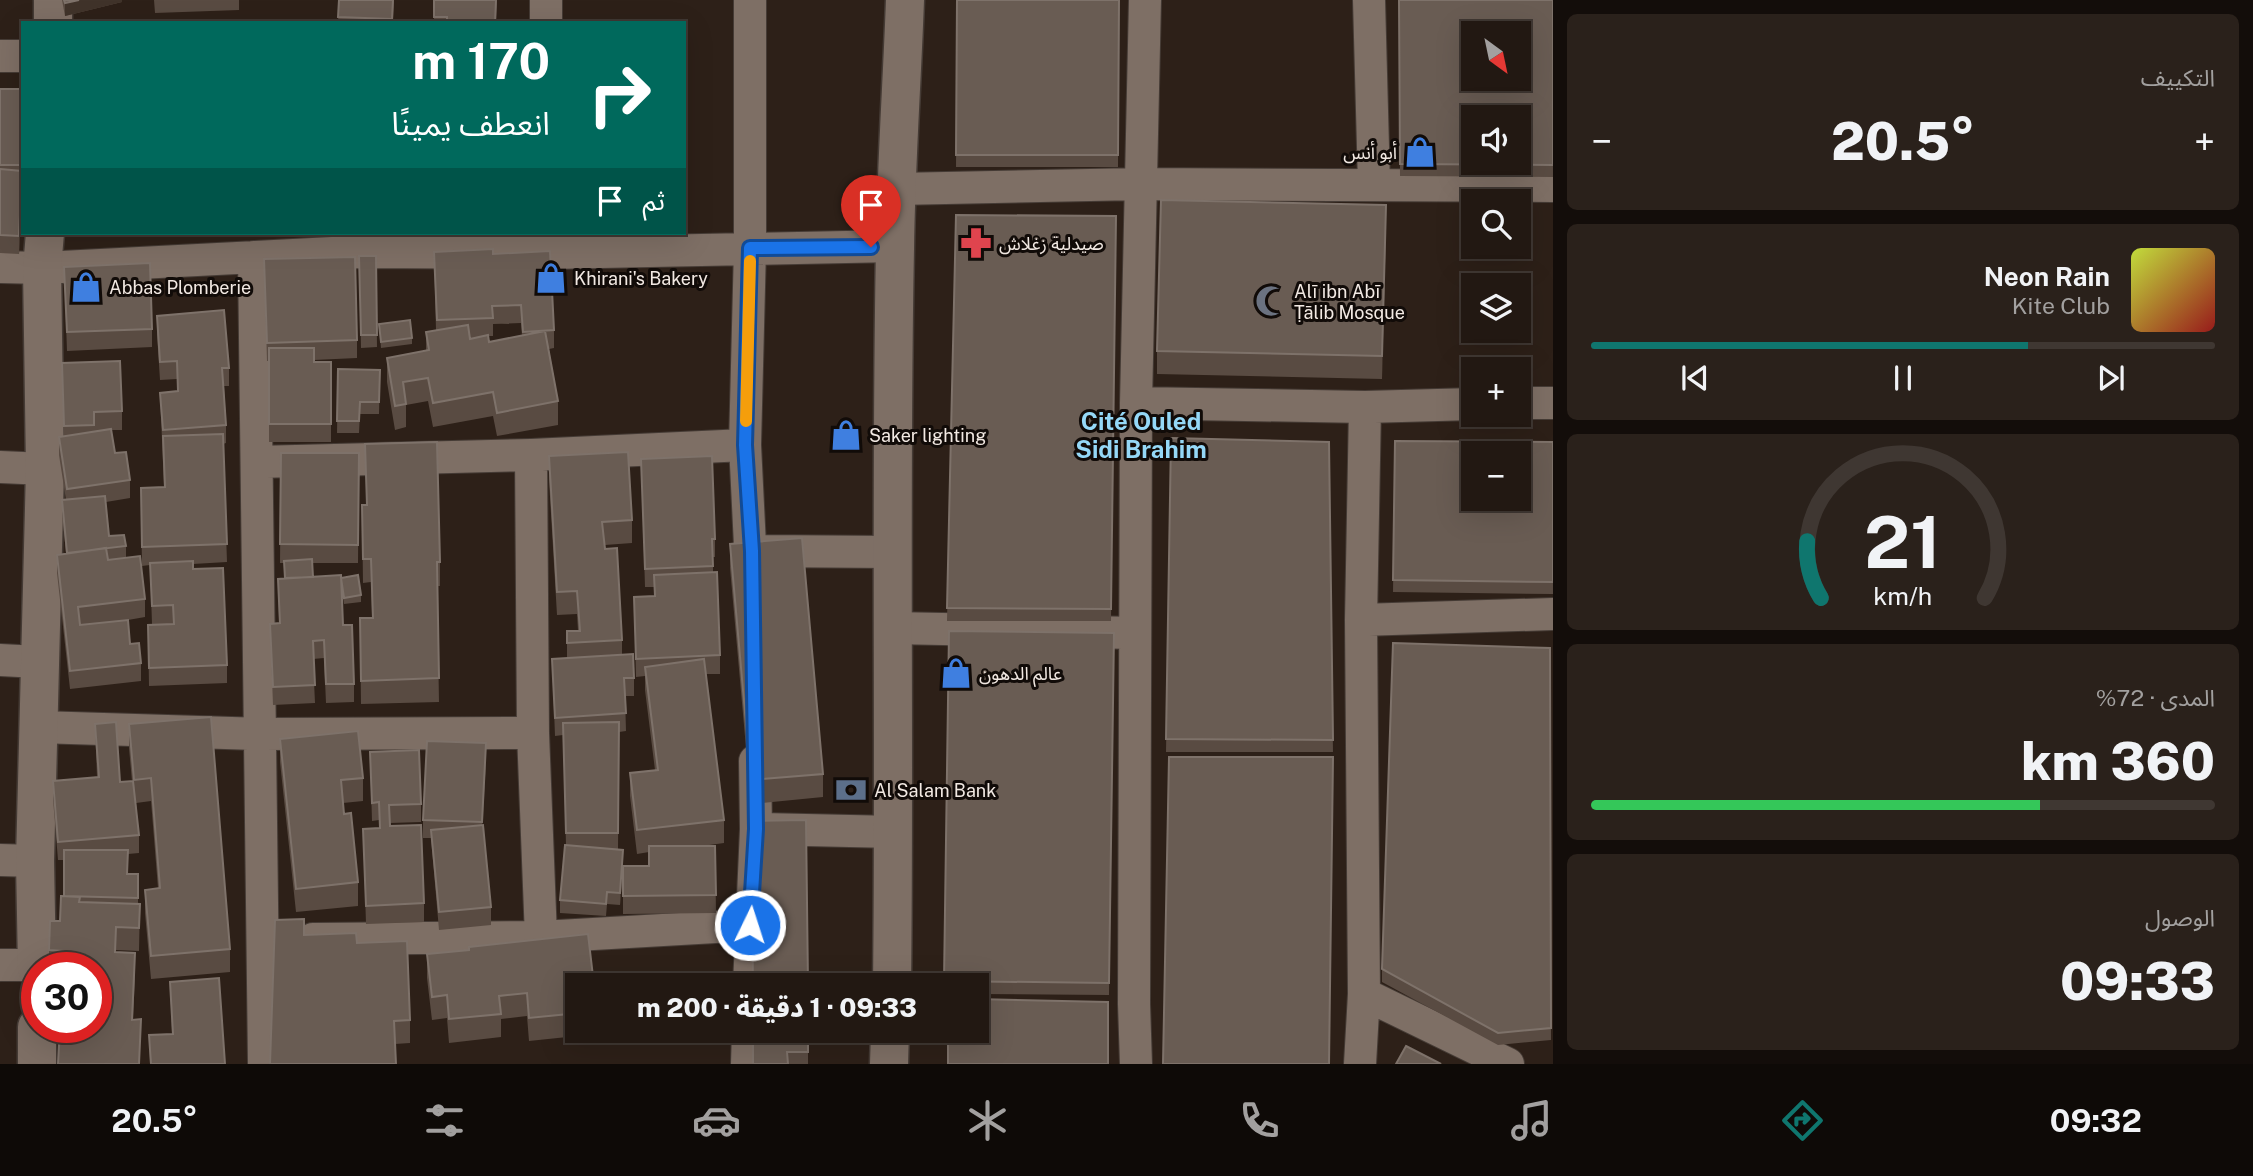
<!DOCTYPE html>
<html lang="ar">
<meta charset="utf-8">
<style>
:root{--surface:#221812;--page:#2a211b;--text:#f1f3f6;--muted:#a2a09f;--line:#3f3732;--accent:#0f766e}
body{margin:0;font-family:"Public Sans","Noto Sans Arabic",sans-serif;background:var(--page);color:var(--text);direction:rtl;height:100vh;display:flex;flex-direction:column;font-size:26px;white-space:nowrap}
*{box-sizing:border-box;margin:0}
p{font-size:23px;color:var(--muted)}
.icon{flex:none;width:38px;height:38px;fill:none;stroke:currentColor;stroke-width:2;stroke-linecap:round;stroke-linejoin:round}
.map{position:relative;flex:1;overflow:hidden;direction:ltr}
.panel{display:flex;flex-direction:column;gap:14px;padding:14px;background:#130d0a;width:700px}
.panel>*{flex:none}
.hud{position:absolute;left:21px;top:21px;width:665px;height:214px;border-radius:0px;box-shadow:0 7px 28px #0002,0 0 0 2px var(--line);direction:rtl;background:#00695c;color:#fff;overflow:hidden}
.needle{width:46px;rotate:147deg}
.controls{position:absolute;left:1461px;top:21px;display:grid;gap:14px}
.controls a{display:grid;place-items:center;width:70px;height:70px;border-radius:0px;background:var(--surface);box-shadow:0 7px 28px #0002,0 0 0 2px var(--line);font-size:35px}
.speed{position:absolute;left:21px;top:952px;display:flex;gap:14px;font-size:35px;font-weight:700;text-align:center}
.speed>*{display:grid;place-content:center;width:91px;height:91px;border-radius:50%;background:var(--surface);box-shadow:0 7px 28px #0002,0 0 0 2px var(--line);line-height:1}
.speed .limit{border:10px solid #d22;background:#fff;color:#111}
.pin{position:absolute;display:grid;place-items:center;width:60px;height:60px;color:#fff;margin:-72px -30px;border-radius:50% 50% 50% 0;rotate:-45deg;box-shadow:0 0 7px #0007}
.pin .icon{rotate:45deg}
.me{position:absolute;width:77px;margin:-38px;rotate:4deg;stroke-linejoin:round;filter:drop-shadow(0 0 5px #0008)}
.turn{display:flex;align-items:center;gap:24px;height:147px;padding:0 21px;font-size:32px}
.turn .icon{width:91px;height:91px;stroke-width:2.5}
.turn b{display:block;font-size:49px;line-height:60px}
.then{display:flex;align-items:center;height:66px;padding:0 21px;background:#0003;gap:14px;font-size:26px}
.big{font-size:52px;font-weight:800;line-height:1.1}
.panel .widget{flex:1;display:flex;flex-direction:column;justify-content:center;gap:10px;min-width:0;padding:0 24px;border-radius:10px;background:var(--page)}
.panel .dial{align-items:center;gap:0}
.dial svg{height:182px;overflow:visible;fill:none;stroke:var(--line);stroke-width:7;stroke-linecap:round;text-anchor:middle}
.dial text{fill:var(--text);stroke:none}
.song{display:flex;align-items:center;gap:21px}
.cover{width:84px;height:84px;border-radius:10px;background:linear-gradient(135deg,hsl(70 70% 55%),hsl(0 70% 35%))}
.played{height:7px;border-radius:4px;background:linear-gradient(90deg,var(--accent) 70%,var(--line) 70%)}
.keys{display:flex;justify-content:space-around;direction:ltr}
.heat{display:flex;justify-content:space-between;align-items:center;font-size:38px;direction:ltr}
.charge{height:10px;border-radius:5px;background:linear-gradient(90deg,#34c759 72%,var(--line) 0)}
.trip{position:absolute;left:565px;top:973px;width:424px;height:70px;border-radius:0px;background:var(--surface);box-shadow:0 7px 28px #0002,0 0 0 2px var(--line);font-weight:800;line-height:70px;text-align:center;direction:rtl}
.menu{display:flex;height:112px;justify-content:space-around;align-items:center;background:#0e0a07;color:var(--muted)}
.menu .icon{width:49px;height:49px}
.menu .active{color:var(--accent)}
.menu b{font-size:32px;color:var(--text)}
main{display:flex;flex:1;min-height:0}
.map>svg:first-child{display:block}
.lines{fill:none;stroke-linecap:round;stroke-linejoin:round}
.street-casing{stroke:#453b35;stroke-width:34}
.secondary-casing{stroke:#453b35;stroke-width:41}
.street{stroke:#7e6f65;stroke-width:32}
.secondary{stroke:#7e6f65;stroke-width:38}
.wall{fill:#594b42;fill-rule:evenodd}
.shaded-wall{fill:#40332a}
.building{fill:#695c53;stroke:#7e726a;stroke-width:2;fill-rule:evenodd}
.route-casing{stroke:#114b97;stroke-width:18}
.route{stroke:#1a73e8;stroke-width:12}
.slow{stroke:#f59e0b;stroke-width:12}
.labels{text-anchor:middle;dominant-baseline:central;stroke-width:6;stroke-linejoin:round;paint-order:stroke}
.poi-label{font-size:18px;fill:#f2e9e3;stroke:#110b08;text-anchor:start}
.district-label{font-size:24px;font-weight:bold;fill:#95d8f7;stroke:#110b08}
</style>
<main>
<section class="panel">
<div class="widget"><p>التكييف</p>
<div class="heat"><a>−</a><b class="big">20.5°</b><a>+</a></div>
</div>
<div class="widget">
<div class="song"><i class="cover"></i><div><b>Neon Rain</b><p>Kite Club</p></div></div>
<div class="played"></div>
<div class="keys"><svg class="icon" aria-label="previous" viewBox="0 0 24 24"><path d="M18 5L8 12l10 7zM5 5v14"/></svg><svg class="icon" aria-label="pause" viewBox="0 0 24 24"><path d="M8 5v14M16 5v14"/></svg><svg class="icon" aria-label="next" viewBox="0 0 24 24"><path d="M6 5l10 7-10 7zM19 5v14"/></svg></div>
</div>
<div class="widget dial"><svg viewBox="0 0 100 80">
<path d="M14 69A42 42 0 1 1 86 69"/>
<path d="M14 69A42 42 0 0 1 8 44" stroke="#0f766e"/>
<text x="50" y="56" font-size="32" font-weight="700">21</text>
<text x="50" y="72" font-size="11">km/h</text>
</svg></div>
<div class="widget"><p>المدى · 72%</p><b class="big">360 km</b><div class="charge"></div></div>
<div class="widget"><p>الوصول</p><b class="big">09:33</b></div>
</section>
<div class="map">
<svg width="1553" height="1064" viewBox="0 0 1553 1064">
<rect width="100%" height="100%" fill="#2d2018"/>
<g class="lines">
<defs>
<path id="street" d="M546,0V23
M750,0V248L745,445L752,586
M1369,0L1374,184
M0,56H23
M897,189L1139,184L1553,186
M254,257L264,1064
M0,267L42,268L352,252L550,253L895,246
M1136,403L1365,407L1474,404
M1519,403H1553
M531,455L533,733
M257,462L531,455L745,445
M0,467L45,469
M760,551L891,552
M1361,620L1553,614
M892,628L1135,633
M0,660L38,662
M39,727L260,734L533,733L541,937
M762,829L894,832
M0,860L35,861
M313,939L541,937L750,925
M0,965H37
M749,985L756,829L755,761
M1364,994L1508,1064
M747,1064L748,1031
M1136,1064L1134,1004L1136,403L1145,0
M1360,1064L1364,994L1361,620L1365,407"/>
<path id="secondary" d="M53,23V0
M37,968L35,861L45,469L42,268L45,233
M892,985C895,740 890,494 895,249C896,166 902,83 905,0
M37,1064V1027
M889,1064L890,1031"/>
</defs>
<use href="#street" class="street-casing"/>
<use href="#secondary" class="secondary-casing"/>
<use href="#street" class="street"/>
<use href="#secondary" class="secondary"/>
</g>
<path class="wall" d="M62,0H122V2L65,16Z
M154,0H239V10L155,13Z
M339,0H394L393,23H338Z
M434,0H497L496,23H434Z
M957,0H1119L1118,167H956Z
M1399,0H1553V177L1400,176Z
M0,89H23V178L19,254L0,253Z
M956,215L1116,216L1111,621H947Z
M1386,228L1382,379L1157,374V351Z
M181,233H240V236L181,234Z
M434,252L493,254L554,330V348L549,349L558,401V425L497,436L493,416L433,427L428,401L406,405V427L395,430L387,382V358L426,351V332L436,330ZM521,323L522,336L489,342L488,336H493V324Z
M359,256H376L377,347L361,348Z
M264,259L357,340V358L314,360V362H331V442H269V361H267Z
M64,267L152,329V347L67,351Z
M157,316L229,368V386H224L226,425V443L223,444L227,562L193,564V569L227,665V683L149,686L148,625L173,624H152L150,565L142,566L141,506L164,487L160,393L177,391V379L160,380L157,334Z
M379,324L412,338V344L381,348Z
M62,363L122,411V430H111L115,453L130,480V498L106,502L109,536L126,546V557L145,599V617L128,620L130,644L141,663V681L70,689L57,573V555L66,553L62,513V500H66L59,455V437L64,436Z
M338,369L380,370L379,414H360L359,433H337Z
M1171,438L1329,442L1333,752H1166Z
M1395,441L1553,442V594L1393,592Z
M365,444L440,562V586H437L439,702L361,704L360,618H372L371,582L363,583L362,505H367Z
M281,453H359L358,563H312L313,577L342,578L361,595V602L344,604L342,590L343,625L354,684V702L326,703L324,658L313,659L315,703L273,705L270,624L279,623L278,579L285,578L284,563H280Z
M549,456L632,520V543L605,545L622,640V654L634,678V696H625L626,731L619,732L618,850L623,866H649V852L637,854L630,796V773L655,770L645,690V676L636,677L634,597L654,596V587H645L641,459L715,539V557H713V573L720,655V674H706L724,820V843L702,846H715L716,913L623,914V870L620,905L607,904L606,916L560,913V900L566,845L563,735L555,736L552,659L567,658V631H578L577,614L557,615L549,480Z
M730,544L823,774V797L751,804L730,568Z
M949,631L1114,633L1109,995L976,994V985H944Z
M1550,648L1551,1040L1498,1045L1382,982V969Z
M95,724L120,782L132,781L129,748V724L230,949V972L151,979L145,913V890L158,888L151,801L136,803L139,835V853L128,854V874H138V904H140L139,951L116,950V952L135,976L133,1020L141,1043L96,968H49V950L60,921L64,896V860H58L53,799V781L97,777Z
M280,739L363,778V801L343,803L344,814L358,882V906L296,912L280,762Z
M370,752L421,804V822L390,823L424,903V922L366,924L363,829L379,828V820L372,821Z
M486,761L482,825L491,907V925L439,930L431,838H423V820Z
M304,935L357,943L410,1020V1043L395,1044Z
M427,954L578,985V1031H596V1034L529,1041L527,1016L501,1019V1037L449,1043L447,1018L432,1020L427,978Z
M170,982L225,1064H150L149,1035L172,1034Z
M808,1031V1064H753Z"/>
<path class="shaded-wall" d="M79,0H122V2L65,16V3Z
M22,171V189L19,254V236Z
M1386,205V228L1382,379V356Z
M486,743V761L482,840V822Z
M623,850V863L620,905V893Z"/>
<path class="building" d="M64,0H79L65,3Z
M339,0H393L392,19L338,17Z
M434,0H496L495,23H447V17H434Z
M957,0H1119L1118,155H956Z
M1399,0H1553V165L1400,164ZM1474,33H1519V79H1474ZM1474,117H1519V163H1474Z
M0,89H23V165H0Z
M0,169L22,171L19,236L0,235Z
M1161,200L1386,205L1382,356L1157,351Z
M956,215L1116,216L1111,609L947,608Z
M493,249V254L550,251L554,330L523,332L521,305L492,306L493,318L437,320L434,252Z
M359,256H376L377,335H361Z
M355,257L357,340L267,343L264,259Z
M150,263L152,329L67,332L64,267Z
M224,310L229,368H222L226,425L163,430L160,393L178,391L177,361L160,362L157,316Z
M410,320L412,338L381,342L379,324Z
M468,325L470,339L488,335L489,342L545,331L558,401L497,413L493,392L433,403L428,378L403,382L406,404L395,406L387,358L429,350L426,332Z
M269,348H314V362H331V424H269Z
M120,361L122,411L94,412V425L64,426L62,363Z
M338,369L380,370L379,402H360L359,421H337Z
M111,429L115,453L126,452L130,480L67,489L59,437Z
M223,434L227,544L142,547L141,488L165,487L163,436Z
M1171,438L1329,442L1333,740L1166,739Z
M1395,441L1553,442V582L1393,580ZM1474,453H1519V499H1474Z
M437,442L440,562H437L439,678L361,681L360,618H373L371,559H363L362,505H367L365,444Z
M628,452L632,520L602,522L605,549L617,548L622,640L567,643V631H580L577,591L557,592L549,456Z
M281,453H359L358,545L280,544Z
M712,456L715,539H712L713,566L645,569L641,459Z
M105,496L109,536L124,535L126,546L67,553L62,500Z
M802,538L823,774L751,780L730,544Z
M106,548L108,560L140,556L145,599L78,607L80,625L128,620L130,644L139,643L141,663L70,671L57,555Z
M312,559L313,577L285,578L284,561Z
M193,561V569L223,568L227,665L149,668L148,625L174,624L173,605L152,606L150,563Z
M717,572L720,655L636,659L634,597L655,596L654,575Z
M341,575L343,625H352L354,684H326L324,640L313,641L315,685L273,687L270,624L280,623L278,579Z
M358,575L361,595L344,598L341,578Z
M949,631L1114,633L1109,983L944,981Z
M1393,643L1550,648L1551,1028L1498,1033L1382,969Z
M633,654L634,678H624L626,713L555,718L552,659Z
M704,659L724,820L637,830L630,773L658,770L645,667Z
M211,717L230,949L151,956L145,890L160,888L151,778L134,780L129,724Z
M116,722L120,782L133,781L139,835L58,842L53,781L99,777L95,724Z
M619,722L618,833H566L563,723Z
M358,731L363,778L341,780L344,814L351,813L358,882L296,889L280,739Z
M427,741L486,743L482,822L423,820Z
M419,750L421,804L389,805L390,826L421,825L424,903L366,906L363,829L380,828L379,802L372,803L370,752Z
M1169,757H1333L1329,1064H1163Z
M806,820L808,985H753L751,821Z
M483,825L491,907L439,912L431,830Z
M565,845L623,850L620,893L607,892L606,904L560,900Z
M649,846H715L716,895L623,896V866H649Z
M64,850H128L127,874H138V898L64,896Z
M61,896L80,897L79,902L140,904L139,928L116,927L115,952L135,953L132,1020L141,1019L139,1064H58L60,1027H96V968H62L63,951L49,950L50,921H60Z
M304,919V935L356,933L357,943L407,941L410,1020L394,1021L396,1064H270L275,920Z
M588,934L594,985H578V1013L529,1018L527,993L499,996L501,1014L449,1019L447,995L432,997L427,954L469,950V947Z
M219,978L225,1064H151L149,1035L173,1034L170,982Z
M976,999L1108,1002V1064H948V1031H976Z
M753,1031H808V1052H787L788,1064H753Z
M1406,1046L1441,1064H1396Z"/>
<g class="lines">
<defs>
<path id="route" d="M750,925L756,829L752,551L745,445L750,248L871,247"/>
</defs>
<use href="#route" class="route-casing"/>
<use href="#route" class="route"/>
<path class="slow" d="M746,421L750,261"/>
</g>
<defs>
<symbol id="shop-bare" viewBox="-9 -9 18 18"><path d="M-5-2.5h2.3a2.7 3.5 0 0 1 5.4 0H5L5.5 6h-11ZM-1.5-2.5h3a1.5 2.3 0 0 0-3 0Z" fill="#3f7fe0" stroke="#110b08" stroke-width="2.5" paint-order="stroke"/></symbol>
<symbol id="pharmacy-bare" viewBox="-9 -9 18 18"><path d="M-2-6h4v4h4v4h-4v4h-4v-4h-4v-4h4Z" fill="#e0444e" stroke="#110b08" stroke-width="2.5" paint-order="stroke"/></symbol>
<symbol id="mosque-bare" viewBox="-9 -9 18 18"><path d="M3.5-4.9A6 6 0 1 0 3.5 4.9A5 5 0 1 1 3.5-4.9Z" fill="#6b7280" stroke="#110b08" stroke-width="2.5" paint-order="stroke"/></symbol>
<symbol id="bank-bare" viewBox="-9 -9 18 18"><path d="M-6-4H6V4H-6ZM0-2.3a2.3 2.3 0 1 0 0 4.6a2.3 2.3 0 1 0 0-4.6Z" fill="#5c6f8a" stroke="#110b08" stroke-width="2.5" paint-order="stroke"/></symbol>
</defs>
<g fill-rule="evenodd">
<use href="#shop-bare" x="1398" y="130" width="44" height="44"/>
<use href="#pharmacy-bare" x="954" y="221" width="44" height="44"/>
<use href="#shop-bare" x="529" y="256" width="44" height="44"/>
<use href="#shop-bare" x="64" y="265" width="44" height="44"/>
<use href="#mosque-bare" x="1249" y="279" width="44" height="44"/>
<use href="#shop-bare" x="824" y="413" width="44" height="44"/>
<use href="#shop-bare" x="934" y="651" width="44" height="44"/>
<use href="#bank-bare" x="829" y="768" width="44" height="44"/>
</g>
<g class="labels">
<g class="poi-label">
<text x="1397" y="152" text-anchor="end">أبو أنس</text>
<text x="999" y="243">صيدلية زغلاش</text>
<text x="574" y="278">Khirani's Bakery</text>
<text x="109" y="287">Abbas Plomberie</text>
<text x="1294" y="291">Alī ibn Abī<tspan x="1294" dy="21">Ṭālib Mosque</tspan></text>
<text x="869" y="435">Saker lighting</text>
<text x="979" y="673">عالم الدهون</text>
<text x="874" y="790">Al Salam Bank</text>
</g>
<g class="district-label">
<text x="1141" y="421">Cité Ouled<tspan x="1141" dy="28">Sidi Brahim</tspan></text>
</g>
</g>
</svg>
<div class="controls">
<a><svg class="needle" viewBox="-14 -14 28 28"><path d="M0-13l5 13h-10z" fill="#e53935"/><path d="M0 13l5-13h-10z" fill="#a2a09f"/></svg></a>
<a><svg class="icon" aria-label="sound" viewBox="0 0 24 24"><path d="M4 9h4l5-4v14l-5-4H4zM17 9q2 3 0 6"/></svg></a>
<a><svg class="icon" aria-label="search" viewBox="0 0 24 24"><circle cx="10" cy="10" r="6"/><path d="M15 15l6 6"/></svg></a>
<a><svg class="icon" aria-label="layers" viewBox="0 0 24 24"><path d="M12 4l9 5-9 5-9-5zM3 14l9 5 9-5"/></svg></a>
<a>+</a>
<a>−</a>
</div>
<div class="speed"><div class="limit">30</div></div>
<div class="pin" style="left:871px;top:247px;background:#d93025"><svg class="icon" aria-label="arrive" viewBox="0 0 24 24"><path d="M6 21V4h12l-3 4 3 4H6"/></svg></div>
<svg class="me" style="left:750px;top:925px" viewBox="-20 -20 40 40"><circle r="17" fill="#1a73e8" stroke="#fff" stroke-width="3"/><path d="M0-11L8 9 0 5-8 9z" fill="#fff"/></svg>
<div class="trip">09:33 · 1 دقيقة · 200 m</div>
<div class="hud">
<div class="turn"><svg class="icon" aria-label="right" viewBox="0 0 24 24"><path d="M7 20v-9h11M14 6l5 5-5 5"/></svg><div><b>170 m</b>انعطف يمينًا</div></div>
<div class="then">ثم<svg class="icon" aria-label="arrive" viewBox="0 0 24 24"><path d="M6 21V4h12l-3 4 3 4H6"/></svg></div>
</div>
</div>
</main>
<nav class="menu">
<b>09:32</b>
<svg class="icon active" aria-label="directions" viewBox="0 0 24 24"><path d="M12 3l9 9-9 9-9-9zM9 14v-3h6M13 9l2 2-2 2"/></svg>
<svg class="icon" aria-label="music" viewBox="0 0 24 24"><path d="M9 18V5l10-2v13"/><circle cx="6" cy="18" r="3"/><circle cx="16" cy="16" r="3"/></svg>
<svg class="icon" aria-label="phone" viewBox="0 0 24 24"><path d="M5 4h4l2 5-3 2q2 4 5 5l2-3 5 2v4C11 20 4 13 5 4z"/></svg>
<svg class="icon" aria-label="climate" viewBox="0 0 24 24"><path d="M12 3v18M4 7l16 10M4 17L20 7"/></svg>
<svg class="icon" aria-label="car" viewBox="0 0 24 24"><path d="M5 17H2v-5l4-1 3-4h7l3 4 3 1v5h-3M9 17h6M6 11h13"/><circle cx="7" cy="17" r="2"/><circle cx="17" cy="17" r="2"/></svg>
<svg class="icon" aria-label="filters" viewBox="0 0 24 24"><path d="M4 7h16M4 17h16"/><circle cx="9" cy="7" r="2"/><circle cx="15" cy="17" r="2"/></svg>
<b>20.5°</b>
</nav>
